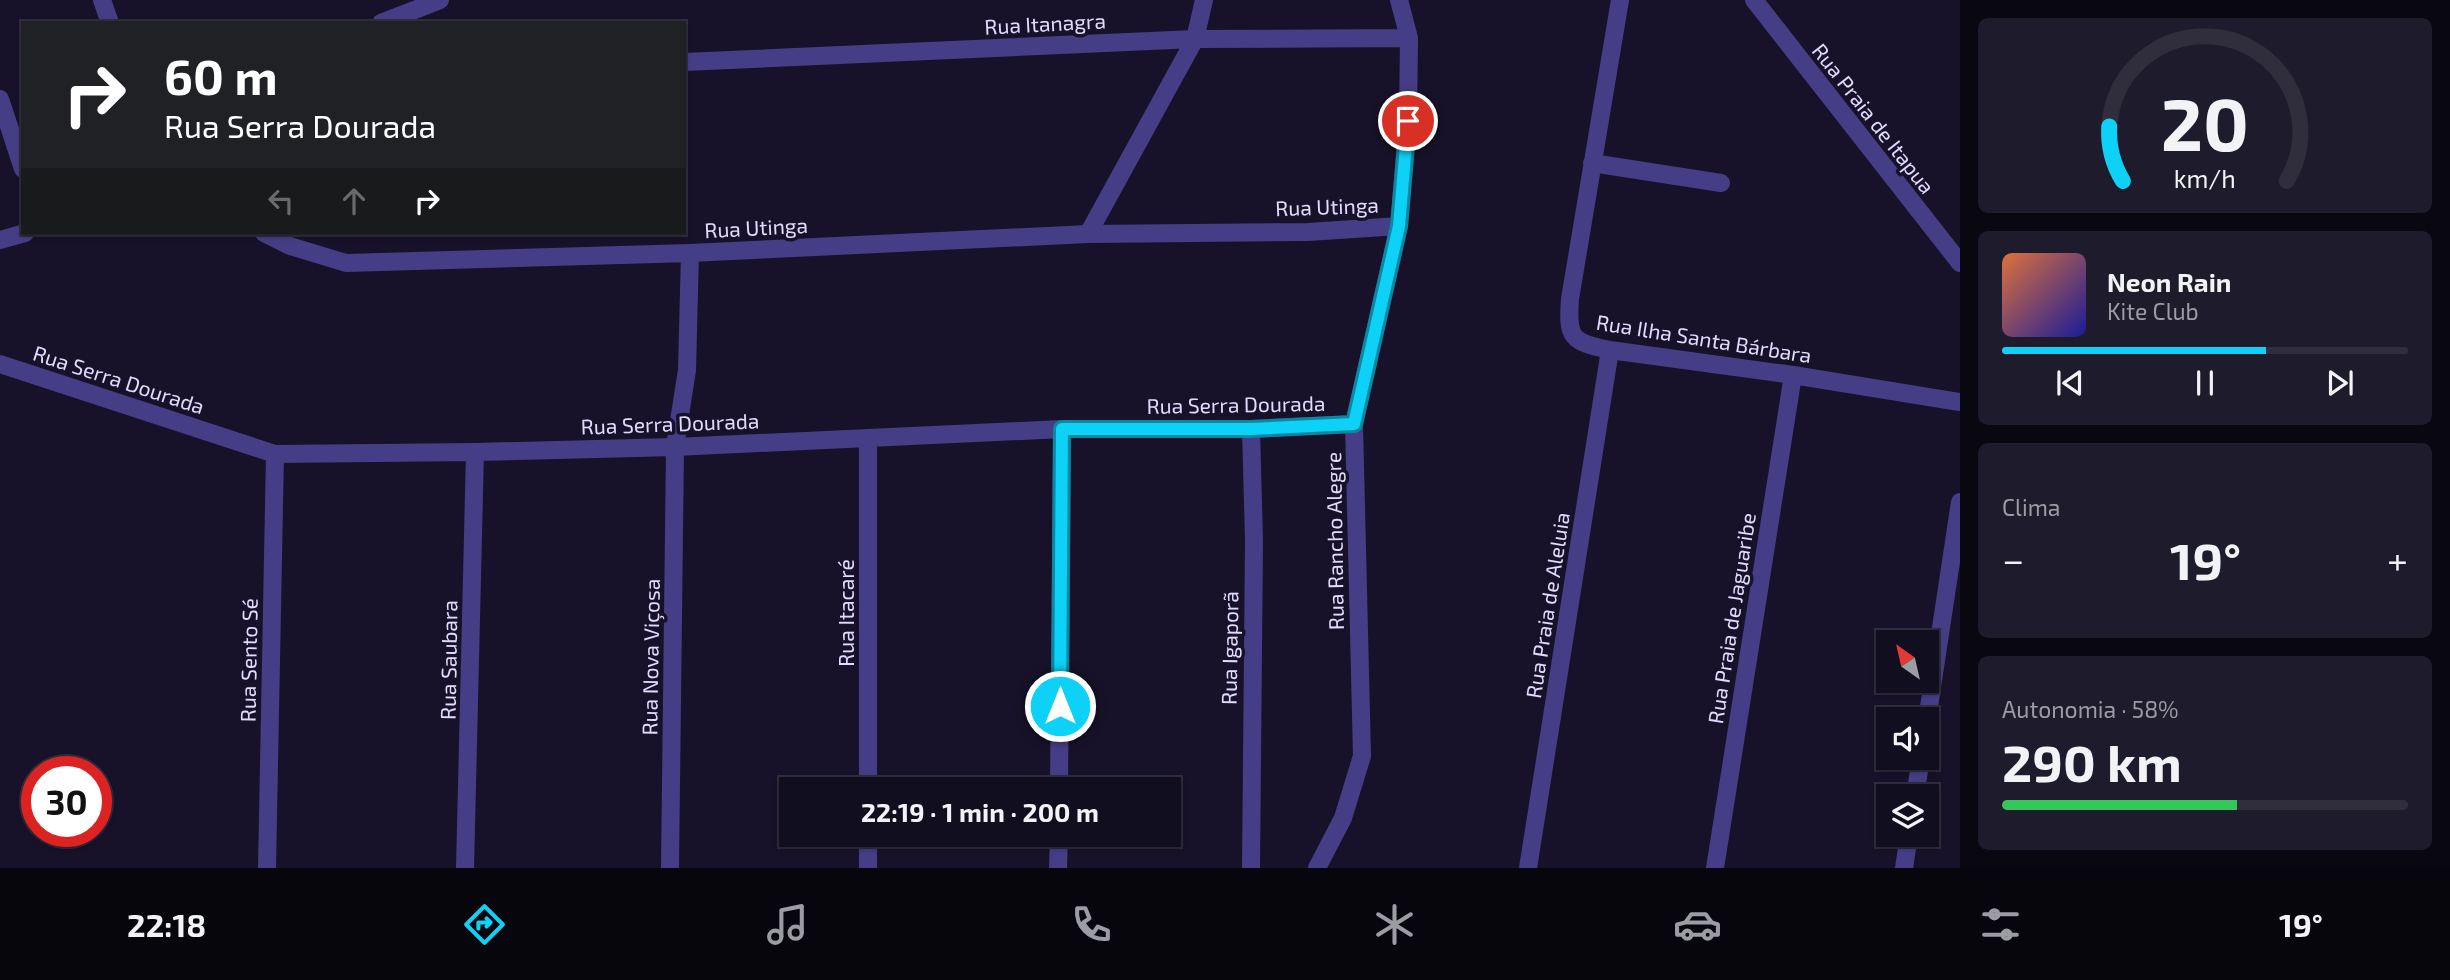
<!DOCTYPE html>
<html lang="pt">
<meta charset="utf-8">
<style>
:root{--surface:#110e1f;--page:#1e1c2c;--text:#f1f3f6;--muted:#9c9ca4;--line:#302e3d;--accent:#0ed1f7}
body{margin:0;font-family:"Exo 2",sans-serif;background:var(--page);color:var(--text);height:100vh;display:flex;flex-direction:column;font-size:26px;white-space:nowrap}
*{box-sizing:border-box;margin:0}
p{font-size:23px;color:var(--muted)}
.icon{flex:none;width:38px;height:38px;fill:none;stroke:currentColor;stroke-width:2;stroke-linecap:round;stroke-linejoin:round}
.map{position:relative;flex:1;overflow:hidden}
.details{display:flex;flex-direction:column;gap:18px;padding:18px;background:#090811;width:490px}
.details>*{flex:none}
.top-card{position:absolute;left:21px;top:21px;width:665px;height:214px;border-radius:0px;box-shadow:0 2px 5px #0004,0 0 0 2px var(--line);background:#202124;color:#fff;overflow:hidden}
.needle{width:46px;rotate:326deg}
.tools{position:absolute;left:1876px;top:630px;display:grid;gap:14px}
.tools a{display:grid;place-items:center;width:63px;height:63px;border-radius:0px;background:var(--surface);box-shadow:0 2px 5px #0004,0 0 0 2px var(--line);font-size:35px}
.speed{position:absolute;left:21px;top:756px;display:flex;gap:14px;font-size:35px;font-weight:700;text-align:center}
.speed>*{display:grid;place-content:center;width:91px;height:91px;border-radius:50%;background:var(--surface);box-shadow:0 2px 5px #0004,0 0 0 2px var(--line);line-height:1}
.speed .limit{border:10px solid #d22;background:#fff;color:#111}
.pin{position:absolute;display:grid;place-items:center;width:60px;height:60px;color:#fff;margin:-30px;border:4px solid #fff;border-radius:50%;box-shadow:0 2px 7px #0007}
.me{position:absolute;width:77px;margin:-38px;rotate:0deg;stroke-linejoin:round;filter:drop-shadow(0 0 5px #0008)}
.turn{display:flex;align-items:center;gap:24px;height:147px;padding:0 28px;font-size:32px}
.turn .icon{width:91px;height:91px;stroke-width:2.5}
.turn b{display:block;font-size:49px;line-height:60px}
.lanes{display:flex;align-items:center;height:66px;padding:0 28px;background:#0003;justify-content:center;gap:35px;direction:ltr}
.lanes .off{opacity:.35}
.big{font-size:52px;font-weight:700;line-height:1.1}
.details .widget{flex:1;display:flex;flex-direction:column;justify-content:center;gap:10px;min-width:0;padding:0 24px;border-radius:10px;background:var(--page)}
.details .dial{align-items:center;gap:0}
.dial svg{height:182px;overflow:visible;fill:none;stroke:var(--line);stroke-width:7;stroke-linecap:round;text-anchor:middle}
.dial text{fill:var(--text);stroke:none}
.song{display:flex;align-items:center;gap:21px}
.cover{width:84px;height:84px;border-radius:10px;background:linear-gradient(135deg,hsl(20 70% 55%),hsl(240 70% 35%))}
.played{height:7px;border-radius:4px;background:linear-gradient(90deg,var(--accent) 65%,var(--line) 65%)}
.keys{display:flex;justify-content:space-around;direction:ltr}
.heat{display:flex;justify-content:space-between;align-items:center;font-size:38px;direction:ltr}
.charge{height:10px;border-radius:5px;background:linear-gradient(90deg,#34c759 58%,var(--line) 0)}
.trip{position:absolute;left:779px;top:777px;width:402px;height:70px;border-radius:0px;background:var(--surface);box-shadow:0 2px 5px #0004,0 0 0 2px var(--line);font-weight:700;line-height:70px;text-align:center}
.menu{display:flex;height:112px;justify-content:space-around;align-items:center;background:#07060c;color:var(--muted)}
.menu .icon{width:49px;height:49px}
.menu .on{color:var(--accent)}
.menu b{font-size:32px;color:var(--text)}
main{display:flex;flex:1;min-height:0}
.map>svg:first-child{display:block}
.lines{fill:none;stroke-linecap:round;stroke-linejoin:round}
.street{stroke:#453e86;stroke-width:18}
.route-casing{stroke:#0988a1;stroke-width:18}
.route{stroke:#0ed1f7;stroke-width:12}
.labels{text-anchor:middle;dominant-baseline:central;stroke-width:7;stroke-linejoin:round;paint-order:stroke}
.street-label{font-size:21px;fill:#e1dbfe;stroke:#171229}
</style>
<main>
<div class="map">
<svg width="1960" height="868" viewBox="0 0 1960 868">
<rect width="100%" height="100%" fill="#171229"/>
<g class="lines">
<path class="street" d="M102,0L110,23
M1620,0L1570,299C1567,338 1571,342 1610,350L1793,375L1960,402
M1754,0L1960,263
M381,23L440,0
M684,62L1195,39L1409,38
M0,99L23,169
M1592,163L1721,183
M264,233L290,246L346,263L690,253L1088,234L1308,232L1399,226
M1088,234L1195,39L1204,0
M0,240L25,233
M0,364L275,454L475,452L675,447L1062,429H1251L1354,424
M868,438V789
M1927,720L1960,502
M1059,789L1062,429
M1915,796L1921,758
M868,835V868
M267,868L275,454
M465,868L475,452
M670,868L675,447L687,370L690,253
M1058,868L1059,835
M1251,868L1254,541L1251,429
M1317,868L1343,818L1362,756L1354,424L1399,226L1408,121L1409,38L1399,0
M1528,868L1610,350
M1715,868L1793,375
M1904,868L1909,835"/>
</g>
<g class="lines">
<defs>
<path id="route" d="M1060,706L1062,429H1251L1354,424L1399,226L1408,121"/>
</defs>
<use href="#route" class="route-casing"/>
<use href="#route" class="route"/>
</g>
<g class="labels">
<g class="street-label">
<text transform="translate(1045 23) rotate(-3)">Rua Itanagra</text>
<text transform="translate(1874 118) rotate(52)">Rua Praia de Itapua</text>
<text transform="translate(1327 206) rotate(-2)">Rua Utinga</text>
<text transform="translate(756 227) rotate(-3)">Rua Utinga</text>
<text transform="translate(1704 338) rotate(9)">Rua Ilha Santa Bárbara</text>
<text transform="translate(119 379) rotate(18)">Rua Serra Dourada</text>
<text transform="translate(1236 404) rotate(-1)">Rua Serra Dourada</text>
<text transform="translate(670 423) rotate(-2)">Rua Serra Dourada</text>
<text transform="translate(1334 541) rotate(-91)">Rua Rancho Alegre</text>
<text transform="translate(1547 605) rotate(-81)">Rua Praia de Aleluia</text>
<text transform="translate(845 613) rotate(-90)">Rua Itacaré</text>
<text transform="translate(1731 618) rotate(-81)">Rua Praia de Jaguaribe</text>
<text transform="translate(1229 648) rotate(-89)">Rua Igaporã</text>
<text transform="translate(650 657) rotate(-89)">Rua Nova Viçosa</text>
<text transform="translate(248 660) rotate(-89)">Rua Sento Sé</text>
<text transform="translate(448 660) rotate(-89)">Rua Saubara</text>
</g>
</g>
</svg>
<div class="tools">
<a><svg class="needle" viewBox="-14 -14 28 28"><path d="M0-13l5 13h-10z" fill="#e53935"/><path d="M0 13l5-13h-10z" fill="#9c9ca4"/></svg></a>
<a><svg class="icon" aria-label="sound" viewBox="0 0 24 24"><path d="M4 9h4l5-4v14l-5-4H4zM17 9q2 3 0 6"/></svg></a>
<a><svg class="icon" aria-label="layers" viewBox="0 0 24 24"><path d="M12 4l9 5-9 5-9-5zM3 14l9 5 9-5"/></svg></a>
</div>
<div class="speed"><div class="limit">30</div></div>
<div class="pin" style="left:1408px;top:121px;background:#d93025"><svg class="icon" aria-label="arrive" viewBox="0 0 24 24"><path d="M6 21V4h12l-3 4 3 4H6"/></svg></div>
<svg class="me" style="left:1060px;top:706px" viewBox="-20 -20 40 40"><circle r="17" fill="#0ed1f7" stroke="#fff" stroke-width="3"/><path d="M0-11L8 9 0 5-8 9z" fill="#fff"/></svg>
<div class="trip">22:19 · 1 min · 200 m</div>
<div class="top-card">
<div class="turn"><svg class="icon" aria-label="right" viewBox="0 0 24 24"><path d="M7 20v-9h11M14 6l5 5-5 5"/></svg><div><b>60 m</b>Rua Serra Dourada</div></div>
<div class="lanes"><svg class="icon off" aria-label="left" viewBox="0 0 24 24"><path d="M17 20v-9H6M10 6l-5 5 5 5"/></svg><svg class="icon off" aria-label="ahead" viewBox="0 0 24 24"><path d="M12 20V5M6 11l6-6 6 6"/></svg><svg class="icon" aria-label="right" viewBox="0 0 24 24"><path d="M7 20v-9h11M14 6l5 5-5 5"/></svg></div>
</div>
</div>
<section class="details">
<div class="widget dial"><svg viewBox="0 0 100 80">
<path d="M14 69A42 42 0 1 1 86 69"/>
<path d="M14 69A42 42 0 0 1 8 45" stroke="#0ed1f7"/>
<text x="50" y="56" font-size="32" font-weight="700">20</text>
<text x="50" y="72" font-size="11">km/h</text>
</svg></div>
<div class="widget">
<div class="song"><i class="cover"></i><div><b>Neon Rain</b><p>Kite Club</p></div></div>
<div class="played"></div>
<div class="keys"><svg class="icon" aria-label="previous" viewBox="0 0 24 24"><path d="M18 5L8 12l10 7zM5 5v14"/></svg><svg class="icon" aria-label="pause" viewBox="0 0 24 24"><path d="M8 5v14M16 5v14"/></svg><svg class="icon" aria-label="next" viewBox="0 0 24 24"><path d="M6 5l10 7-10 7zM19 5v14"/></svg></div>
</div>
<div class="widget"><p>Clima</p>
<div class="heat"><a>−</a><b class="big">19°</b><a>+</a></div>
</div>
<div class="widget"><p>Autonomia · 58%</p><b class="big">290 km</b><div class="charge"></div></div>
</section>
</main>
<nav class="menu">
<b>22:18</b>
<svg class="icon on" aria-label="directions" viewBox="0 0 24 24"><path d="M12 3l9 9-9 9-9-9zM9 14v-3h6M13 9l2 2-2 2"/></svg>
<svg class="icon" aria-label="music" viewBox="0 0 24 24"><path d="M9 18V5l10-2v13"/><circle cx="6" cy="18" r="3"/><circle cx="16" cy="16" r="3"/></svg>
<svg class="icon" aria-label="phone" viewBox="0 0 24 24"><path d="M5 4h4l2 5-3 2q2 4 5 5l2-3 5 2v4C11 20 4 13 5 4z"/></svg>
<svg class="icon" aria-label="climate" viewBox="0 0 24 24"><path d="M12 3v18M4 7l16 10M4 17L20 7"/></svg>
<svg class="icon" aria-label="car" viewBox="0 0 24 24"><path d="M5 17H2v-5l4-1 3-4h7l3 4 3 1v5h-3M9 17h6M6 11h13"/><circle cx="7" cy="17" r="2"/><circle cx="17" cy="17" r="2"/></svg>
<svg class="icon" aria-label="filters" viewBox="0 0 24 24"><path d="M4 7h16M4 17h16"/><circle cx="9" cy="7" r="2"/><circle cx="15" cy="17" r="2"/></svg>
<b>19°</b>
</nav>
